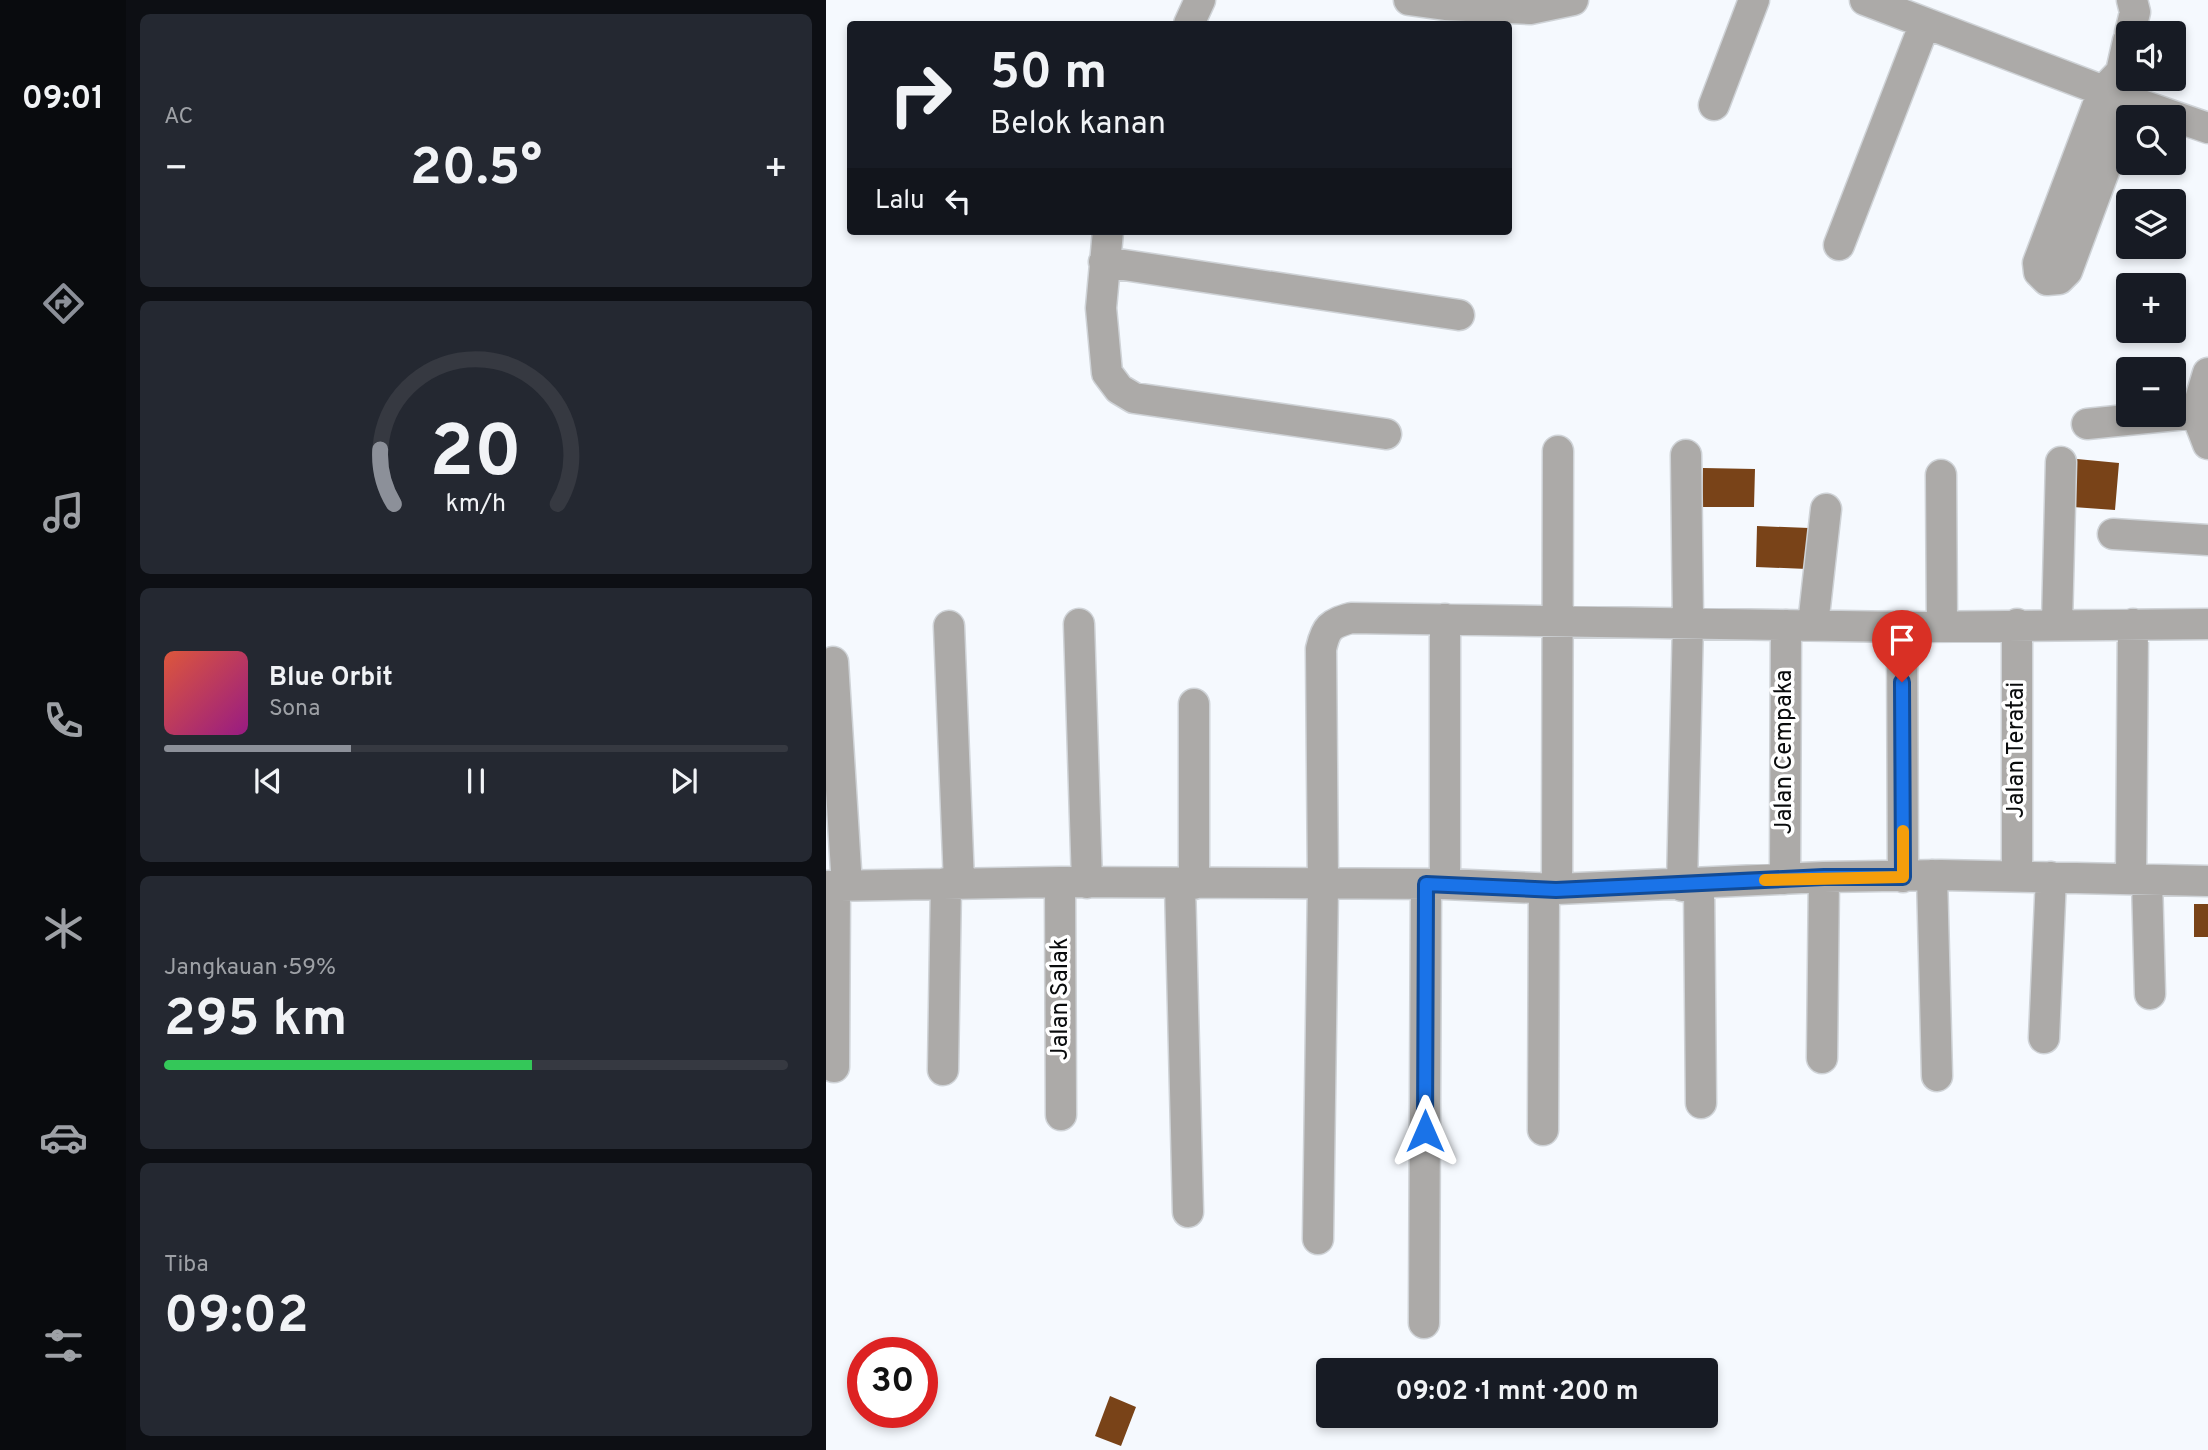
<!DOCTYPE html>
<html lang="id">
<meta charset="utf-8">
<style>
:root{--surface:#171b24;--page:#242831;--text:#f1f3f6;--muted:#9ea1a6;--line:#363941;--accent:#8c9099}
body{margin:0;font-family:Overpass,sans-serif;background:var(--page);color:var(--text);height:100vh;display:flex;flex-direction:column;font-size:26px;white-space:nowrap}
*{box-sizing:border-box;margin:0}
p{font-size:23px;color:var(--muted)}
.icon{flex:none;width:38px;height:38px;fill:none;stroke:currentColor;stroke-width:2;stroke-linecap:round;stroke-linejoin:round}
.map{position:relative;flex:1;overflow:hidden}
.details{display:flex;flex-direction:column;gap:14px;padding:14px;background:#0d0f14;width:700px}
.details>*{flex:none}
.banner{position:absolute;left:21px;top:21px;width:665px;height:214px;border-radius:7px;box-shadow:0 4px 10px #0003;background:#171b24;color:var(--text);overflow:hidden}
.fabs{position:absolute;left:1290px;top:21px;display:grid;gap:14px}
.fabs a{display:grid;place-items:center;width:70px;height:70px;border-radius:7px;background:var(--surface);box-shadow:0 4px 10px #0003;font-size:35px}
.speed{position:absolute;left:21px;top:1337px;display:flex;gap:14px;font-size:35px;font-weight:700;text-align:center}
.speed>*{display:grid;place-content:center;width:91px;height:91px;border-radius:50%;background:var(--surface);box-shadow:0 4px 10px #0003;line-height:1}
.speed .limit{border:10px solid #d22;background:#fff;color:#111}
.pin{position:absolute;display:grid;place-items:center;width:60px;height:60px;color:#fff;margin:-72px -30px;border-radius:50% 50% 50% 0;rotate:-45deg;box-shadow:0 0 7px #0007}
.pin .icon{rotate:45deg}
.me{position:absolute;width:77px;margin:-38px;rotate:0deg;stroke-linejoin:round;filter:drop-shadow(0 0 5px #0008)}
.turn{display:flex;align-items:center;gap:24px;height:147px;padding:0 28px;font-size:32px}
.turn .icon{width:91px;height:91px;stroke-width:2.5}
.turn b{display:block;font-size:49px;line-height:60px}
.then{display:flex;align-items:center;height:66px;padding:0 28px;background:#0003;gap:14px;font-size:26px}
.big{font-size:52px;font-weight:700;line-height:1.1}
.details .widget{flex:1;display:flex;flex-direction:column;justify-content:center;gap:10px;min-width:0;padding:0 24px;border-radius:10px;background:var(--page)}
.details .dial{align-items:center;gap:0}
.dial svg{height:182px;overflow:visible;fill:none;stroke:var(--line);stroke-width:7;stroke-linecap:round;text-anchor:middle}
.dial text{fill:var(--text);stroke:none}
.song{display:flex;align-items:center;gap:21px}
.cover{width:84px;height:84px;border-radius:10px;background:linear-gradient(135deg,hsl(10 70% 55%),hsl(310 70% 35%))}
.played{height:7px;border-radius:4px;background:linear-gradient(90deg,var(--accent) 30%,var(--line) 30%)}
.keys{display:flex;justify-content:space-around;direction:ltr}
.heat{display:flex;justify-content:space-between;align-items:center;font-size:38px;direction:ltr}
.charge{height:10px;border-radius:5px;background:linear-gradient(90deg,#34c759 59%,var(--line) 0)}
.trip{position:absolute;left:490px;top:1358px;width:402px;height:70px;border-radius:7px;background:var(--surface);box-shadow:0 4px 10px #0003;font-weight:700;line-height:70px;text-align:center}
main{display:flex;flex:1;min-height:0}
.tabs{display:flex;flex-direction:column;width:126px;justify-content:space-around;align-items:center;background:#090b0e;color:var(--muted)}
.tabs .icon{width:49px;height:49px}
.tabs .current{color:var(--accent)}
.tabs b{font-size:32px;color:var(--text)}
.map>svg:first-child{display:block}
.building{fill:#794318}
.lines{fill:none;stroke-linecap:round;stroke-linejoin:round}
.minor-casing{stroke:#cfd3d7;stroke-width:33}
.minor{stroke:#acaaa8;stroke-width:30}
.route-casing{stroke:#114b97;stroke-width:18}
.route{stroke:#1a73e8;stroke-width:12}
.slow{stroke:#f59e0b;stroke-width:12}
.labels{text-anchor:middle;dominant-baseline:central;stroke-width:7;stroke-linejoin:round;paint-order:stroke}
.street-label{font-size:24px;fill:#0a0c0d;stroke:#fff}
</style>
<main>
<nav class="tabs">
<b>09:01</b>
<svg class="icon current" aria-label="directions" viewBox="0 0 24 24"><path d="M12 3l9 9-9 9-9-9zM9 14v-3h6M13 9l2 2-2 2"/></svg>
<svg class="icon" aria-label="music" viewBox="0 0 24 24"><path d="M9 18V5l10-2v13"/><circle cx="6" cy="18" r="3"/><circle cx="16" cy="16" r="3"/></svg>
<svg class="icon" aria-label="phone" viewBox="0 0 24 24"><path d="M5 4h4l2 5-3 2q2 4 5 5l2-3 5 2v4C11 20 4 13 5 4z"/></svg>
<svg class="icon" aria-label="climate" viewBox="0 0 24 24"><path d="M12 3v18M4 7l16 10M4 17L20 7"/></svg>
<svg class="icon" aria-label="car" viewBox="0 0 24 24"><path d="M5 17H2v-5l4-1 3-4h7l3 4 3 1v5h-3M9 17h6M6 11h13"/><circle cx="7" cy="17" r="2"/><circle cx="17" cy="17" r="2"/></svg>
<svg class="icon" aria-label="filters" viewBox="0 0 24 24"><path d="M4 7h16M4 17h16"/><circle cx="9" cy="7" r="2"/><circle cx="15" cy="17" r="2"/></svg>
</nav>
<section class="details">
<div class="widget"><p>AC</p>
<div class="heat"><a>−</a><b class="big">20.5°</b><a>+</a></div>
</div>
<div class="widget dial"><svg viewBox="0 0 100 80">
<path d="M14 69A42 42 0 1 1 86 69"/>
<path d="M14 69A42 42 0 0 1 8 45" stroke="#8c9099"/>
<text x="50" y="56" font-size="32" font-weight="700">20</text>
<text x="50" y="72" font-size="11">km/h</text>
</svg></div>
<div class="widget">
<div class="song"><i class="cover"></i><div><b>Blue Orbit</b><p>Sona</p></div></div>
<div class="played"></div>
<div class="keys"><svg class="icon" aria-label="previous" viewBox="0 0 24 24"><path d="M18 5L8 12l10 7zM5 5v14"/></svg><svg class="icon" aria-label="pause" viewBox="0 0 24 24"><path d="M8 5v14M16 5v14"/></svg><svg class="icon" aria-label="next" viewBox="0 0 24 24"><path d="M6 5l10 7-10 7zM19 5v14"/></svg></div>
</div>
<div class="widget"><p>Jangkauan · 59%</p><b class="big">295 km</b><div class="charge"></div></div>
<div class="widget"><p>Tiba</p><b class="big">09:02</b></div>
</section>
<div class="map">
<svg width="1382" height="1450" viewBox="0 0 1382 1450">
<rect width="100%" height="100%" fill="#f5f9fe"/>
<path class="building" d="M1251,459L1293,463L1289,510L1247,507Z
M877,468L929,469L928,507H876Z
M931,526L983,528L981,569L930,567Z
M1368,904H1382V937H1368Z
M284,1396L310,1407L295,1446L269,1436Z"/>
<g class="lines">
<defs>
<path id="minor" d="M583,0L619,5L704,9L747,0
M1039,0L1304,101L1382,128
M363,24L374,0
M1304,33L1309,12L1306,0
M1295,72L1304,101L1241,271L1233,279L1221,280L1213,272L1212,263L1277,91L1295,72L1302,41
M888,105L928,0
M282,231L275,308L281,373L293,389L308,398L560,434
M1013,245L1099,23
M278,262L633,315
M1382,373L1370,413L1382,444
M1261,424L1370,413
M1115,475L1116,626
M1287,534L1382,540
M619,619V884
M253,624L261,883
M1231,624L1235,462
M987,625L1000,509
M123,626L133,883
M1076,627L1077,877
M7,662L21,886
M1106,875L1111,1076
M1191,876V624
M959,879L960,625
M1305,879L1307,624
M1321,880L1324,994
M234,882L235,1115
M354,884L362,1212
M368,884V704
M873,884L875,1103
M0,886L234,882L619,884L731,889L998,877L1115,875L1382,881
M856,886L862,621L860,455
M731,889L732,451
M1218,1038L1225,877
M996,1058L998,877
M8,1067L9,886
M117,1070L120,883
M717,1130L718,889
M492,1239L497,884L495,649C500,627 504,624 525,618L1076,627L1382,624
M598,1323L600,884"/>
</defs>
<use href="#minor" class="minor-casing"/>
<use href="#minor" class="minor"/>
</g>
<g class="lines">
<defs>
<path id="route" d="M599,1131L600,884L730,890L998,877H1077L1076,682"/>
</defs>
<use href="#route" class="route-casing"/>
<use href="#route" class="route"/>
<path class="slow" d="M939,880L1077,877V831"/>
</g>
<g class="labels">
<g class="street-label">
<text transform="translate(1191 750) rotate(-90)">Jalan Teratai</text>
<text transform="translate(959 752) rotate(-90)">Jalan Cempaka</text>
<text transform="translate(235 999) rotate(-90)">Jalan Salak</text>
</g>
</g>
</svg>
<div class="fabs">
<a><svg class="icon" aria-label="sound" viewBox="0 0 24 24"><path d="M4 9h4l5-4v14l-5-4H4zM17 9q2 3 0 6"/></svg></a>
<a><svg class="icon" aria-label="search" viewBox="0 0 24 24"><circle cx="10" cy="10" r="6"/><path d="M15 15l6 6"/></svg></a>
<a><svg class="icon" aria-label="layers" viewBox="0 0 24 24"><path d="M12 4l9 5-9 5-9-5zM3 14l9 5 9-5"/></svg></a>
<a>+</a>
<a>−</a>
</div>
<div class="speed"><div class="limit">30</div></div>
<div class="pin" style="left:1076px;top:682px;background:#d93025"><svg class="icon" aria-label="arrive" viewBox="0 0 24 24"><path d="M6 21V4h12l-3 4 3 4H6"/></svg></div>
<svg class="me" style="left:599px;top:1131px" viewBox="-20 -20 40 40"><path d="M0-17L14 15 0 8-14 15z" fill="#1a73e8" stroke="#fff" stroke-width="4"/></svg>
<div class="trip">09:02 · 1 mnt · 200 m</div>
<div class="banner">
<div class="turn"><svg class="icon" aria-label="right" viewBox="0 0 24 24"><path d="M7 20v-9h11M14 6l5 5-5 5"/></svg><div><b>50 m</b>Belok kanan</div></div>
<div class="then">Lalu<svg class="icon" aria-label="left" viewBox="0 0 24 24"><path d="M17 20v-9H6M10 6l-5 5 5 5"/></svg></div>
</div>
</div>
</main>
